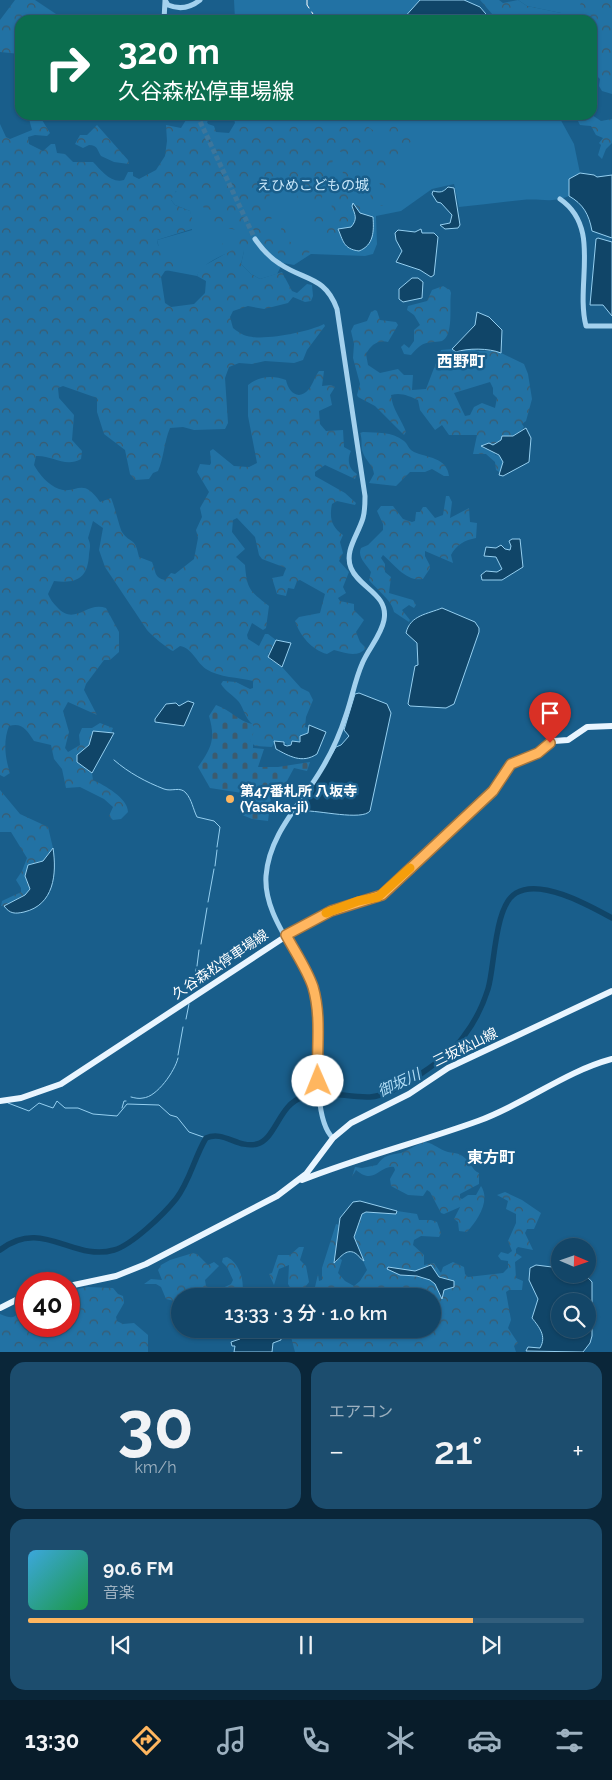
<!DOCTYPE html>
<html lang="ja">
<meta charset="utf-8">
<style>
:root{--surface:#134668;--page:#1c4d6e;--text:#f1f3f6;--muted:#9db1c0;--line:#325e7c;--accent:#ffb65f}
body{margin:0;font-family:Raleway,"Noto Sans JP",sans-serif;background:var(--page);color:var(--text);height:100vh;display:flex;flex-direction:column;font-size:19px;white-space:nowrap}
*{box-sizing:border-box;margin:0}
p{font-size:16px;color:var(--muted)}
.icon{flex:none;width:28px;height:28px;fill:none;stroke:currentColor;stroke-width:2;stroke-linecap:round;stroke-linejoin:round}
.map{position:relative;height:1352px;overflow:hidden}
.drawer{display:flex;flex-direction:column;gap:10px;padding:10px;background:#0a2639;flex:1}
.drawer>*{flex:none}
.top-card{position:absolute;left:15px;top:15px;width:582px;height:105px;border-radius:15px;box-shadow:0 1px 4px #0004,0 0 0 1px var(--line);background:#0b6e4f;color:#fff;overflow:hidden}
.needle{width:32px;rotate:92deg}
.controls{position:absolute;left:551px;top:1238px;display:grid;gap:10px}
.controls a{display:grid;place-items:center;width:45px;height:45px;border-radius:50%;background:var(--surface);box-shadow:0 1px 4px #0004,0 0 0 1px var(--line);font-size:25px}
.speed{position:absolute;left:15px;top:1272px;display:flex;gap:10px;font-size:25px;font-weight:700;text-align:center}
.speed>*{display:grid;place-content:center;width:65px;height:65px;border-radius:50%;background:var(--surface);box-shadow:0 1px 4px #0004,0 0 0 1px var(--line);line-height:1}
.speed .limit{border:8px solid #d22;background:#fff;color:#111}
.pin{position:absolute;display:grid;place-items:center;width:42px;height:42px;color:#fff;margin:-51px -21px;border-radius:50% 50% 50% 0;rotate:-45deg;box-shadow:0 0 5px #0007}
.pin .icon{rotate:45deg}
.me{position:absolute;width:55px;margin:-28px;rotate:359deg;stroke-linejoin:round;filter:drop-shadow(0 0 4px #0008)}
.turn{display:flex;align-items:center;gap:18px;height:105px;padding:0 20px;font-size:22px}
.turn .icon{width:65px;height:65px;stroke-width:2.5}
.turn b{display:block;font-size:35px;line-height:42px}
.big{font-size:38px;font-weight:600;line-height:1.1}
.drawer .card{flex:1;display:flex;flex-direction:column;justify-content:center;gap:8px;min-width:0;padding:0 18px;border-radius:15px;background:var(--page)}
.drawer .dial{align-items:center;gap:0}
.dial b{font-size:65px;line-height:1}
.song{display:flex;align-items:center;gap:15px}
.cover{width:60px;height:60px;border-radius:8px;background:linear-gradient(135deg,hsl(200 70% 55%),hsl(140 70% 35%))}
.played{height:5px;border-radius:2px;background:linear-gradient(90deg,var(--accent) 80%,var(--line) 80%)}
.keys{display:flex;justify-content:space-around;direction:ltr}
.heat{display:flex;justify-content:space-between;align-items:center;font-size:28px;direction:ltr}
.drawer .tiles{flex:1;display:grid;gap:10px;grid-template-columns:1fr 1fr}
.card:last-child{grid-column:span 2}
.trip{position:absolute;left:171px;top:1288px;width:270px;height:50px;border-radius:25px;background:var(--surface);box-shadow:0 1px 4px #0004,0 0 0 1px var(--line);font-weight:600;line-height:50px;text-align:center}
.dock{display:flex;height:80px;justify-content:space-around;align-items:center;background:#081c2a;color:var(--muted)}
.dock .icon{width:35px;height:35px}
.dock .current{color:var(--accent)}
.dock b{font-size:22px;color:var(--text)}
.map>svg:first-child{display:block}
.green{fill:#2272a4}
.forest{fill:url(#forest-crowns);fill-rule:evenodd}
.cemetery{fill:url(#cemetery-stones)}
.water{fill:#104568;stroke:#95cff0;fill-rule:evenodd}
.lines{fill:none;stroke-linecap:round;stroke-linejoin:round}
.stream{stroke:#95cff0;stroke-width:1}
.river{stroke:#104568;stroke-width:5.5}
.minor-tunnel{stroke:#3c769c;stroke-width:5;stroke-dasharray:5 2.5;stroke-linecap:butt}
.minor{stroke:#a3d1ee;stroke-width:5}
.major{stroke:#e9f5ff;stroke-width:6}
.rail{stroke:#fff;stroke-width:1;stroke-dasharray:9 4;stroke-linecap:butt}
.route-casing{stroke:#a6763e;stroke-width:12}
.route{stroke:#ffb65f;stroke-width:9}
.slow{stroke:#f59e0b;stroke-width:9}
.poi-dot{fill:#ffb65f;stroke:#195e8b;stroke-width:2}
.labels{text-anchor:middle;dominant-baseline:central;stroke-width:5;stroke-linejoin:round;paint-order:stroke}
.park-label{font-size:14px;fill:#c8e7fa;stroke:#195e8b}
.poi-label{font-size:14px;font-weight:bold;fill:#fff;stroke:#195e8b;text-anchor:start}
.street-label{font-size:14px;fill:#fff;stroke:#195e8b}
.water-label{font-size:15px;font-style:italic;fill:#aedbf5;stroke:#195e8b}
.quarter-label{font-size:16px;font-weight:bold;fill:#fff;stroke:#195e8b}
</style>
<div class="map">
<svg width="612" height="1353" viewBox="0 0 612 1353">
<defs>
<pattern id="forest-crowns" width="20" height="18" patternUnits="userSpaceOnUse" patternTransform="scale(1.25)"><rect width="20" height="18" fill="#2272a4"/><path d="M2 6a3 3 0 1 1 6 0M12 15a3 3 0 1 1 6 0" fill="none" stroke="#3b5b6f"/></pattern>
<pattern id="cemetery-stones" width="16" height="16" patternUnits="userSpaceOnUse" patternTransform="scale(1.25)"><rect width="16" height="16" fill="#2272a4"/><path d="M2 7V4a2 2 0 0 1 4 0v3zM10 15v-3a2 2 0 0 1 4 0v3z" fill="#3b5b6f"/></pattern>
</defs>
<rect width="100%" height="100%" fill="#195e8b"/>
<path class="green" d="M234,0H420L402,20H235Z
M518,0H582L583,1L575,20H561V13L527,6Z
M260,115H558L574,144L580,173L569,179V196C548,204 543,198 522,200C501,202 480,205 459,207L454,184L432,189L401,211L376,216L377,244L373,254L365,256L311,254L294,265L283,263L277,274L260,279L251,274L241,264L244,251C230,249 202,263 197,276L165,270L157,240L192,230L190,211L175,205L171,200V196Z"/>
<path class="forest" d="M15,0H35L62,18L72,20H20V54L0,52V20Z
M480,0H499L503,3L518,0L527,6L561,13V20H505L493,15Z
M582,0H612V94L602,91L599,86L600,79L593,72V61L598,54L593,50L592,20H574Z
M28,115H39L50,133L47,136L35,135L28,137L29,144L43,151L51,144H55L57,153L65,154L73,162H93C101,170 111,184 124,180L128,172H133V176L139,179L156,170L165,156L167,141L166,125L181,128L186,120L183,115H213L207,122L208,124L214,126L216,132L229,133L235,123L233,115H279L274,129L280,131L287,130L293,122L318,115H352L374,131L373,134L362,139L360,143L364,151L411,135L413,139L392,166L387,169L385,204L382,206L370,201L371,190H380L381,186L367,163L361,162V171H358L337,148L332,152L333,160L321,201L317,205L300,203L293,186L274,187L270,190L269,203L275,214L268,223L267,236L274,238L279,236L287,209C292,228 279,238 301,251L313,246L318,248L294,260L282,259L275,248L263,245H233L215,254L214,250L233,236L237,235L238,230L211,226L203,222L204,217H209L211,210C196,207 188,193 176,191L171,200L175,205L190,211L195,228L157,240L158,245L169,256H189L192,260L188,265L165,271L161,277L165,303L171,307L194,304L205,293L206,281L197,276L200,268L234,249L240,248L244,251L241,264L251,274L260,279L282,272L292,291L297,293L307,284L312,285L313,296L311,301L305,302L293,297L288,303L264,309L248,306L233,311L230,317L233,328C237,331 242,335 247,336C264,341 309,332 324,324L325,326L307,350L303,360L294,363L265,361L252,364L239,363L229,367L225,378L228,423L225,429L194,430L183,427L170,428C164,442 164,458 158,471L153,473L149,479L135,480L130,474L125,450L104,434L97,412V398L63,386L58,388L59,398L74,415L72,440L82,451L81,459C65,468 52,455 36,456L34,465C39,474 48,485 59,489C77,495 82,476 100,502L111,498C115,507 119,526 122,532C131,545 135,536 139,557L152,562C156,571 154,578 165,580L171,573L175,574L194,559L198,538L196,530L202,517L200,508L209,492L197,472L200,464L210,465L211,463L210,451L213,449L234,466L249,467L257,463L248,416V385C259,376 273,375 286,380C288,391 298,402 309,389C313,384 315,376 319,371H324L322,386L331,385L335,387L330,395L332,405L319,411L320,424L326,431L343,430L344,447L351,451C347,459 348,469 357,474L355,479L325,465L315,472V476L345,493L356,503L355,505L337,501L332,504C329,519 332,527 343,535L340,542L343,553L339,561L349,572L343,587L346,593L338,598L340,601L354,604V610L364,620L356,632L360,642L366,648C358,658 345,653 334,650L327,654C312,650 300,636 295,621L299,617L320,613L325,594L300,580L297,581L294,589L288,588L286,596L277,594L272,578L283,576L286,568L262,559L259,555L255,537L237,518L233,520L232,532L245,549L236,557L245,565C247,590 250,591 269,606L266,628L263,630L252,623L247,635L248,639L259,646L265,634H268L276,640L271,652L268,653L269,659L282,667L301,688L309,692L313,700L306,717L305,727L309,728L308,733L300,737L299,742H291L289,746L282,741H275L272,747L255,746L250,741L252,724C245,718 244,709 239,702C233,695 225,691 221,684L223,681L236,682L250,689L253,688V681C238,677 220,678 206,669C197,663 192,648 180,646L173,651C168,649 151,635 147,630L105,567L99,550L103,528L93,521L88,538C91,545 90,547 89,554C88,578 77,584 54,581L48,594C50,599 53,603 57,607C75,627 86,601 106,608L119,632V652L110,660H104L86,684L84,690L97,715L68,702L63,711L69,732L65,748L68,752L80,745L79,735L82,728H92L100,723L113,728L111,733L105,732L77,756V762L92,773L93,780C104,785 128,798 128,812L121,819L113,820L109,816L113,807L104,799L80,787L66,788L62,769L54,759L51,745L34,741C27,730 22,722 9,726C3,741 5,758 10,773L4,777L0,775V124L6,137L10,139L32,130Z
M368,115H407C406,128 396,138 382,135L383,126Z
M578,115H592L601,121L612,119V143L606,149L602,159L598,155L601,145L599,143L603,138L596,135L591,126L580,125L577,119Z
M97,125L128,160L129,164L114,162L101,156C97,150 98,145 89,145L83,148L75,144L80,135H87Z
M346,168L361,198L360,210L354,204L355,222L351,227L340,232L339,237L333,239L332,244L339,247L337,251L327,246L324,232L321,229L315,230L313,219L306,212L327,213L332,209C330,198 332,185 344,179L342,169Z
M443,286L450,290L451,293C449,307 454,335 442,341C425,344 424,340 411,355L404,354L401,347L404,344L409,348L414,341V330L420,325L414,315L407,310L408,306L427,301L432,290Z
M375,310L377,311L380,320L396,322L398,325L388,342C377,340 371,345 366,354L368,365L380,373L398,369L404,375H413L412,390L426,389L439,355L441,350L452,349L456,352L470,348L477,351H497L524,364L528,374L532,399L526,421L522,424L524,427C516,438 503,437 493,445L485,444L483,448L494,451L495,455L501,456L503,462L501,473L496,470L495,462L486,454H473L477,435H449L442,425L435,430L420,410L418,400C409,396 401,392 391,395C392,409 402,420 406,432L404,435L375,406L358,397L357,395L360,384L353,358L354,344L351,331L354,325L367,321L371,312ZM490,382L493,388V394L497,398L495,408L482,403L474,407L470,415L465,416L454,393Z
M363,432C378,433 391,431 404,441C408,444 408,449 414,452C427,458 447,457 449,476H444L432,469L425,472H410L396,486L369,483L374,474C373,465 366,461 363,453C360,446 363,440 360,433Z
M446,496H449L452,502L450,518L469,508L470,522L477,523L476,538C465,540 456,545 451,555L453,563L425,551V556C432,570 432,565 423,579C406,582 395,565 383,555L381,558L385,564V572L391,577L389,593L413,600L416,605L414,608L409,605L402,610L410,620L409,622L394,612C392,600 376,589 369,580L371,572C366,564 357,557 361,548L368,545L383,530V524L377,511L381,506H393L403,519L412,522L415,521L416,512H420L423,507H426L435,518L443,515Z
M0,790L20,814L48,827L53,848L43,861L29,864L26,879L30,884L28,893L4,906H1L2,901L21,892V888L16,880L22,871L27,858L11,832H0Z
M423,1142C432,1142 437,1148 445,1151C453,1154 458,1151 466,1159C472,1164 472,1170 479,1173V1184L460,1194V1198L462,1199L468,1195H476L481,1186C491,1201 477,1221 467,1232L459,1231L458,1222L454,1219L460,1207L444,1214L441,1213L430,1192L427,1190L423,1196L408,1195L391,1186L390,1179L395,1170L394,1167C379,1165 375,1186 356,1170L352,1177L355,1167L362,1168L377,1165C384,1155 389,1155 401,1153C404,1152 419,1144 423,1142Z
M505,1192L522,1200L541,1213L534,1229H527L525,1233L533,1250L518,1247L516,1249V1253L522,1257L515,1262L516,1278L523,1281L522,1290H509L506,1292L511,1320L508,1328L518,1343L514,1346L516,1352H295L290,1333L292,1329H432V1296H308L310,1289L315,1287L318,1274L319,1281L322,1280V1268L336,1224L339,1225L336,1261L339,1258L342,1260L338,1273L345,1281L354,1286L360,1281L367,1270C361,1255 343,1224 366,1212L396,1214L397,1211L417,1214L419,1220H431L437,1222L441,1233L439,1237L421,1236L414,1240L413,1245L424,1255V1265L434,1263L441,1273L443,1267L453,1262L464,1267L465,1274L468,1277L503,1273L508,1268V1261L501,1260L498,1256L501,1252L508,1254L512,1251L508,1241L516,1223V1214L506,1209L508,1201L497,1195Z
M299,1247H304L300,1260L306,1266L309,1282L303,1290L302,1296H292L294,1294L288,1284L289,1265L279,1269L274,1285L269,1274L272,1273L278,1255H290Z
M193,1253L197,1254L208,1265L214,1262L219,1266L205,1280L206,1286C215,1292 222,1289 231,1284L233,1280L227,1267L222,1262L223,1258L227,1257C240,1263 246,1284 241,1296H180V1312L174,1301L166,1299L161,1287L156,1284H144L151,1279L162,1280L158,1270L161,1265L170,1260Z
M88,1287L113,1288L118,1294L123,1296L124,1303L116,1317L117,1321L123,1324L134,1323L148,1335V1352H0V1314C18,1322 14,1314 26,1305V1326H69V1295L71,1290Z"/>
<path class="cemetery" d="M216,705C231,710 238,721 252,724L255,729L250,741L253,742V748L264,749L258,767H278L310,762L307,771L294,768L281,792L272,790L268,821L252,819L240,814L242,793L210,788L198,767C211,748 216,740 209,716Z"/>
<path class="water" d="M420,0H464L480,7L491,20H402Z
M580,173L594,175L597,177L612,175V238L592,231C589,214 583,204 569,196V179Z
M448,187L454,188L460,225L458,228L445,229L440,225L450,223L452,215L441,203L437,202L432,194L433,191C441,193 443,192 448,187Z
M353,203L360,213L373,217C374,231 374,245 359,251C343,249 343,240 338,229L351,227C358,219 355,215 352,206Z
M421,229L422,233H434L438,237L434,275L431,277L420,270L396,262L402,251L396,240L395,233L398,230L415,232Z
M598,238L612,242V316L603,305H590L596,239Z
M412,278H418L423,282L422,298L403,302L399,299V289Z
M477,312L489,317L502,330L501,353C489,348 467,348 456,352L452,349L475,325Z
M526,428L531,438L529,462L503,476L499,475L503,462L499,455L481,446L489,443L493,445L501,440L502,436H513Z
M512,539H520L523,567L502,580H482L481,575L486,571L497,572L502,569L496,557L484,556L486,547L496,548L501,545L505,549L510,550L511,546L509,541Z
M442,608L475,622L479,628V632L454,704L446,708L410,706L408,704L415,666L418,665L417,643L406,633C410,615 428,614 442,608Z
M276,640L291,643L282,667L268,657Z
M359,693L387,704L391,713L370,811C362,821 318,810 304,811L302,804L336,747L341,745L349,736L344,730L355,694Z
M188,701L194,703L184,726L155,722V719L166,704L176,703L179,706Z
M309,725L326,732L317,754C302,764 289,756 276,749L274,741L284,742V745L287,746L291,745L292,741L300,742V736L308,733Z
M93,731L114,733L92,773L77,762V755L89,745Z
M53,848C57,874 54,905 24,912C15,914 10,914 4,906L25,895L30,889L25,876L28,865L43,861Z
M360,1201L397,1211L396,1214L366,1212L362,1214L354,1237L364,1261C360,1259 359,1255 355,1253C346,1248 340,1258 334,1263L340,1218L353,1202Z
M431,1265L439,1277L454,1281V1287L444,1290L442,1299L435,1284L430,1280L417,1276L400,1275L387,1269L388,1267L415,1271Z
M536,1265L560,1268V1274C571,1274 585,1272 592,1282V1336L590,1343L583,1352L526,1351L528,1347L540,1348C547,1336 539,1327 532,1318L538,1299L529,1280L530,1268ZM560,1301H588V1329H560Z
M244,1329H280L281,1340L273,1343L272,1352H234L235,1346H232L231,1342L240,1339Z"/>
<g class="lines">
<path class="stream" d="M114,760C129,773 146,782 164,789C172,792 180,786 186,793C192,800 193,809 197,817L214,821L220,827L217,847
M215,866L217,850
M208,902L214,869
M201,944L207,908
M197,966L199,950
M192,990L196,969
M186,1019L189,1004
M178,1055L183,1027
M131,1097C135,1098 139,1099 143,1098C157,1097 175,1071 178,1058
M8,1103L29,1111L39,1103L53,1108L57,1101L65,1108H78L93,1114L117,1116L127,1104L159,1105L170,1115L177,1117L189,1132L206,1138
M122,1108L124,1101H126"/>
<path class="river" d="M0,1250C42,1217 73,1262 114,1250C132,1245 164,1214 176,1199C190,1181 194,1158 206,1138C224,1130 238,1149 257,1144C276,1139 279,1104 303,1097C326,1089 347,1098 370,1097C396,1095 449,1057 464,1036C474,1023 483,1005 488,989C495,966 494,906 516,893C541,878 590,906 612,918"/>
<path class="minor-tunnel" d="M197,115L255,239"/>
<path class="minor" d="M165,0L168,5C180,10 190,8 200,0
M164,20L165,1
M560,199C602,228 575,283 586,326H612
M255,239C262,249 270,258 280,264C305,281 325,276 337,309L365,496C365,503 365,511 363,518C358,535 344,551 351,568C359,588 389,594 384,620C381,636 368,649 362,664C355,680 352,698 346,715C340,734 332,752 321,770C301,804 269,834 266,876C263,925 315,965 318,1017C319,1045 312,1119 333,1138"/>
<path class="major" d="M0,1101L21,1098L61,1084L303,925L343,906L382,895L493,791L513,762L538,753L554,741L568,740L587,727L612,726
M302,1180C360,1157 420,1142 478,1121C525,1104 564,1072 612,1059
M69,1286L116,1276L146,1264L277,1196L306,1174L333,1138L351,1123L409,1094L448,1068L612,991
M0,1308L26,1295"/>
<path class="rail" d="M307,0V5L317,20"/>
</g>
<g class="lines">
<defs>
<path id="route" d="M318,1081C316,1050 322,1018 313,987C307,969 295,952 286,935L331,911L382,895L493,791L511,764L538,753L550,743"/>
</defs>
<use href="#route" class="route-casing"/>
<use href="#route" class="route"/>
<path class="slow" d="M326,913L358,901L378,897L410,868"/>
</g>
<circle class="poi-dot" cx="230" cy="799" r="5"/>
<g class="labels">
<g class="park-label">
<text x="313" y="185">えひめこどもの城</text>
</g>
<g class="poi-label">
<text x="240" y="791">第47番札所 八坂寺<tspan x="240" dy="16">(Yasaka-ji)</tspan></text>
</g>
<g class="street-label">
<text transform="translate(220 964) rotate(-34)">久谷森松停車場線</text>
<text transform="translate(465 1047) rotate(-26)">三坂松山線</text>
</g>
<g class="water-label">
<text transform="translate(399 1083) rotate(-25)">御坂川</text>
</g>
<g class="quarter-label">
<text x="461" y="361">西野町</text>
<text x="491" y="1157">東方町</text>
</g>
</g>
</svg>
<div class="controls">
<a><svg class="needle" viewBox="-14 -14 28 28"><path d="M0-13l5 13h-10z" fill="#e53935"/><path d="M0 13l5-13h-10z" fill="#9db1c0"/></svg></a>
<a><svg class="icon" aria-label="search" viewBox="0 0 24 24"><circle cx="10" cy="10" r="6"/><path d="M15 15l6 6"/></svg></a>
</div>
<div class="speed"><div class="limit">40</div></div>
<div class="pin" style="left:550px;top:743px;background:#d93025"><svg class="icon" aria-label="arrive" viewBox="0 0 24 24"><path d="M6 21V4h12l-3 4 3 4H6"/></svg></div>
<svg class="me" style="left:318px;top:1081px" viewBox="-20 -20 40 40"><circle r="19" fill="#fff"/><path d="M0-13L10 11 0 6-10 11z" fill="#ffb65f"/></svg>
<div class="trip">13:33 · 3 分 · 1.0 km</div>
<div class="top-card">
<div class="turn"><svg class="icon" aria-label="right" viewBox="0 0 24 24"><path d="M7 20v-9h11M14 6l5 5-5 5"/></svg><div><b>320 m</b>久谷森松停車場線</div></div>
</div>
</div>
<section class="drawer">
<div class="tiles">
<div class="card dial"><b>30</b><p>km/h</p></div>
<div class="card"><p>エアコン</p>
<div class="heat"><a>−</a><b class="big">21°</b><a>+</a></div>
</div>
<div class="card">
<div class="song"><i class="cover"></i><div><b>90.6 FM</b><p>音楽</p></div></div>
<div class="played"></div>
<div class="keys"><svg class="icon" aria-label="previous" viewBox="0 0 24 24"><path d="M18 5L8 12l10 7zM5 5v14"/></svg><svg class="icon" aria-label="pause" viewBox="0 0 24 24"><path d="M8 5v14M16 5v14"/></svg><svg class="icon" aria-label="next" viewBox="0 0 24 24"><path d="M6 5l10 7-10 7zM19 5v14"/></svg></div>
</div>
</div>
</section>
<nav class="dock">
<b>13:30</b>
<svg class="icon current" aria-label="directions" viewBox="0 0 24 24"><path d="M12 3l9 9-9 9-9-9zM9 14v-3h6M13 9l2 2-2 2"/></svg>
<svg class="icon" aria-label="music" viewBox="0 0 24 24"><path d="M9 18V5l10-2v13"/><circle cx="6" cy="18" r="3"/><circle cx="16" cy="16" r="3"/></svg>
<svg class="icon" aria-label="phone" viewBox="0 0 24 24"><path d="M5 4h4l2 5-3 2q2 4 5 5l2-3 5 2v4C11 20 4 13 5 4z"/></svg>
<svg class="icon" aria-label="climate" viewBox="0 0 24 24"><path d="M12 3v18M4 7l16 10M4 17L20 7"/></svg>
<svg class="icon" aria-label="car" viewBox="0 0 24 24"><path d="M5 17H2v-5l4-1 3-4h7l3 4 3 1v5h-3M9 17h6M6 11h13"/><circle cx="7" cy="17" r="2"/><circle cx="17" cy="17" r="2"/></svg>
<svg class="icon" aria-label="filters" viewBox="0 0 24 24"><path d="M4 7h16M4 17h16"/><circle cx="9" cy="7" r="2"/><circle cx="15" cy="17" r="2"/></svg>
</nav>
